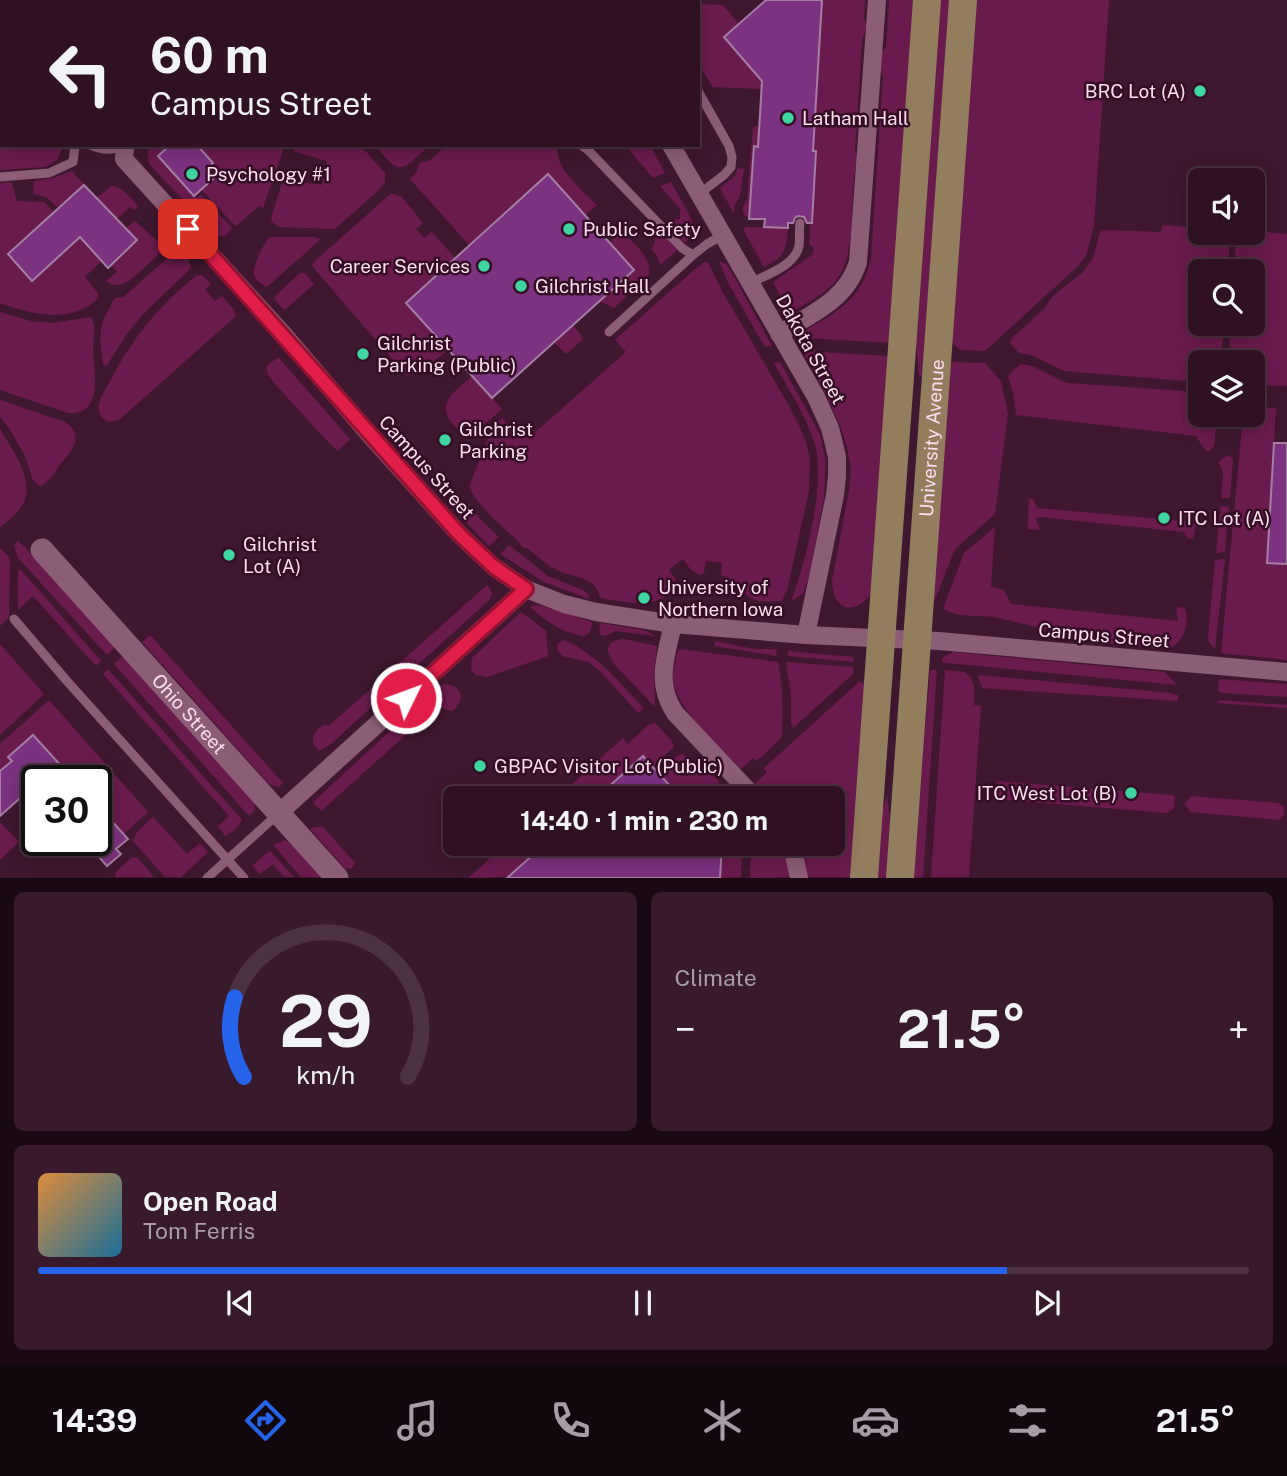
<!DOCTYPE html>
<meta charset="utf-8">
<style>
:root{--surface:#301124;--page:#381a2c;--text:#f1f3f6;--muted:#a89da6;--line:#4b3141;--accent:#2563eb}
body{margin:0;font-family:"Public Sans",sans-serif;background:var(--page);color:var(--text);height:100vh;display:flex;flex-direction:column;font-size:26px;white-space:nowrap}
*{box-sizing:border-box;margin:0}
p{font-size:23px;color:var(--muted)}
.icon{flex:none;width:38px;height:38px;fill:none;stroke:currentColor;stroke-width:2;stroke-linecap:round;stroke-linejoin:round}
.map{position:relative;height:878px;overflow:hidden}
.panel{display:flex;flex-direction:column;gap:14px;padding:14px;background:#1a0914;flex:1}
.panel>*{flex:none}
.banner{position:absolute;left:0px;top:0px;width:700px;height:147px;box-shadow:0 4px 18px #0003,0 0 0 2px var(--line);background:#301124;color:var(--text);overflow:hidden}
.buttons{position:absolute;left:1188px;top:168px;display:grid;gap:14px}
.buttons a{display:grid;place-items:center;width:77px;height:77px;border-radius:10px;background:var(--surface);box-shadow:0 4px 18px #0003,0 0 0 2px var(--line);font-size:35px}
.speed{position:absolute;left:21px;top:765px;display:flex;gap:14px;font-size:35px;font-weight:700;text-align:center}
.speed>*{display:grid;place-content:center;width:91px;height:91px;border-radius:50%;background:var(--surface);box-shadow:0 4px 18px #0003,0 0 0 2px var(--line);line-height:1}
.speed .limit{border:4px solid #111;border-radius:10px;background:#fff;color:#111}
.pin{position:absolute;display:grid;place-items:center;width:60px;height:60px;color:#fff;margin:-30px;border-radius:14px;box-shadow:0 4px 10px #0006}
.me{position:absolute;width:77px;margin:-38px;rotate:48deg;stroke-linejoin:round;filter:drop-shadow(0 0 5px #0008)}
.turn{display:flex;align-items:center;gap:24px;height:147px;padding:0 35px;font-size:32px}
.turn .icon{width:91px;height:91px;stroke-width:2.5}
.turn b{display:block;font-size:49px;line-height:60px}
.big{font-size:52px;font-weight:700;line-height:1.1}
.panel .widget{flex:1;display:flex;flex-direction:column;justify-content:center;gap:10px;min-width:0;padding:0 24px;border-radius:10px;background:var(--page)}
.panel .dial{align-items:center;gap:0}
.dial svg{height:182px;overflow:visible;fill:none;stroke:var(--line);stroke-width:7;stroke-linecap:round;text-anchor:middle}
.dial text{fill:var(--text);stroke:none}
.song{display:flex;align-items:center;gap:21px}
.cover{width:84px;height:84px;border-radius:10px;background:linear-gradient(135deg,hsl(30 70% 55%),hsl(200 70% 35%))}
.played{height:7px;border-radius:4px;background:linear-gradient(90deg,var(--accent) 80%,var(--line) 80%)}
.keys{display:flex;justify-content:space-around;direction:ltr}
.heat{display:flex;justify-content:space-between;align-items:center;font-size:38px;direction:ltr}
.panel .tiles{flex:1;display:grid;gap:14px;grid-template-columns:1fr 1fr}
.widget:last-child{grid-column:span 2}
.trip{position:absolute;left:443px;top:786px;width:402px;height:70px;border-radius:10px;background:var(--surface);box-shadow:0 4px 18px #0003,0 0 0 2px var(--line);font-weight:700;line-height:70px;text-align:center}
.dock{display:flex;height:112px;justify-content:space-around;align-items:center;background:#13070e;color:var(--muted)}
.dock .icon{width:49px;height:49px}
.dock .active{color:var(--accent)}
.dock b{font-size:32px;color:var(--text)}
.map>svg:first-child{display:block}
.green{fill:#6a1b4e}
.building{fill:#7b327f;stroke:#a47ea5;stroke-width:2}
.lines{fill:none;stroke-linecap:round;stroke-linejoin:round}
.service{stroke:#8c5d77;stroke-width:9}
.minor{stroke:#8c5d77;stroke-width:18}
.tertiary{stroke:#8c5d77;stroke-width:23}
.primary{stroke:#927d5d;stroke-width:28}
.route-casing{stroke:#92132f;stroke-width:18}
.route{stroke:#e11d48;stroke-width:12}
.poi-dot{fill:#40d4a1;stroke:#350d26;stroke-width:2.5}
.labels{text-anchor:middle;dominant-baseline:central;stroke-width:5;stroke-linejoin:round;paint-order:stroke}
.poi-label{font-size:19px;fill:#fadeed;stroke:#350d26;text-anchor:start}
.street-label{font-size:19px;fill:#fadeed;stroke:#350d26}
</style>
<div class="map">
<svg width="1287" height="878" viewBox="0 0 1287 878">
<rect width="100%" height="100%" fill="#401730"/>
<path class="green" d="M46,0H157L159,2H47Z
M822,0H865L864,19L867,26L862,41L855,152L858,157C847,193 860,255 834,283C822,296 805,304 789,313L773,282L812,255L814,248L809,244L816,151L813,150Z
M889,0H916L891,343L805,338L803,332C837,311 862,301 871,258L883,75L879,69L878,56L886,47Z
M937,0H952L926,376H919L915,329Z
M975,0H1109L1094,226L1086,256L1078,266L985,351L961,350L952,343Z
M698,4L723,5L739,24L724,37L762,81V89L713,87L703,71H699L698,70Z
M755,126L759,127L758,147H754L749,217L745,216C741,211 743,204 747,200L753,128Z
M0,142H2V145H63L58,159L46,167L0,170Z
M150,145H170L159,156L196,198L201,195L232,228L225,236H217L151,166C146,159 148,153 150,145Z
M197,145H285L263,208L259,206L237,225H234L202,190L214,179L206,169Z
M296,145H360L385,173V182L381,188L335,229L279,227L272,222L271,218L283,179L322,185L327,161L293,151Z
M375,145H430C401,171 401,178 375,145Z
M447,145H557C555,170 581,189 597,205L585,215L548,174L469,245L410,179L417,172V168L421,162L429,161Z
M625,145H650L665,173L653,178Z
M738,168L744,169L740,196L735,204L734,214L720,188L734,177Z
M72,171L84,185L58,208L46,197L33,194L34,181L53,178Z
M7,182L12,183L17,201L44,202L54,212L8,255L32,280L80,237L101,261L85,277L98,293V298C73,325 30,314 0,303V184Z
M671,182C680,198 690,213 695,231L685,243L669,227L668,221L680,219V209L660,186Z
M112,186C123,187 131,198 138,206L134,210L130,207L116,220L96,198Z
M392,194L401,196L423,223L416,229L424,238L432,232L455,258L406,303L448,350L424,369L407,376L312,266L314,262L388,196Z
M135,221L165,248C156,256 133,281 122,284C116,286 112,285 106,281L117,272L111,265L137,241L126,228Z
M1163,225L1200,228V233H1230L1228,271H1200V324H1224L1221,362H1200V382L1064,371L1031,355L1019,353L1010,343L1012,338L1044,309L1053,296L1083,272L1093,258L1100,232L1103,230L1161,232Z
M745,227L788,228C786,251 786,256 764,267L744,231Z
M621,231C633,244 652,256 649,275L614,308L599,301L609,243Z
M657,231H661L677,250L660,265L657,256L651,249L654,245Z
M1253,231L1287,234V386L1253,385V362H1228L1231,324H1253V271H1234L1236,239L1238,233H1253Z
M270,237H314L321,239L267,287C263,285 255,280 254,275C252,267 264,242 270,237Z
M175,252C184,253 190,259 191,268L143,314L127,334L107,365L106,366L103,364C100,345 97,323 111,307V303L115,298L123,297Z
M719,261L726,264L735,278L772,346L765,347L728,283Z
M705,262H708L722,291L784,397L798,423L806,442L810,459L809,491L787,590L782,601C773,601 761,603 753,599C741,593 735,580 721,575L722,563L706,561L704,573L701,575L692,571L683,559L669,570L675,578L677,585C658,612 628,602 600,598C598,576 571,578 555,569C545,564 536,555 527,548L522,547C518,539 512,536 506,530C492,517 477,504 469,487L493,426L502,418L512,430L519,423L531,436L626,352L615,340L695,269Z
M300,273H305L314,284L286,309H283L275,300V296Z
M202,275L211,284L205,290L215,301L222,296L234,310L236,316L119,420L108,422L102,418C94,406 103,394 109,383C132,339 157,307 196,276Z
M0,312L31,321L52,323L91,317C97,326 93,339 93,350C94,373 104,415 68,413L0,390Z
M573,325L583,338L582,340L566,354L554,342Z
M803,351L888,356L874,589C859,616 833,614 832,581L849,490L851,469L847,447L839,422Z
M278,357L350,439L338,451L329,443L274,383L267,373V366Z
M780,362L820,434L826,462L824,498L809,576L803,594L791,601C806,562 827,480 814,441C805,414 788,388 774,363Z
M950,362L985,363L1001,381L1008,414L995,514L957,547L952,556L935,600L933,596Z
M1021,364L1032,366L1067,383L1200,392V415H1217L1214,446L1208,452L1202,446L1196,436L1016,415L1013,393L1008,376L1014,369Z
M472,376L502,409L471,436C462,434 458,430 452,423C435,402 457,390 472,376Z
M0,400L65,422C86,436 71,452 59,466C55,472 50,479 44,484L40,486L33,480L25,456L9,428L0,417Z
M1253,406L1276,408L1267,562L1287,564V660L1221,653L1243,415H1253Z
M0,429C12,449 38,484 21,507C16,515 7,521 0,527Z
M1228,456L1232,457L1233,460L1230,498H1221L1223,473L1219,462L1223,458Z
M1029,499H1034L1037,508L1184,521L1196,524L1193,539L1187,538L1184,532L1040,517L1036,519L1040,530L1028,529Z
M466,505L499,537L489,546L457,513Z
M1221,506L1229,507L1225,552L1216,553Z
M995,527L991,587L1004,590L1011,604L1178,621L1176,609L1179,607L1185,608C1190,624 1183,648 1163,649C1158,649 1152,647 1147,647C1098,645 1062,633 1015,622C1008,620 1001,618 994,617C978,615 955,618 943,608L964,553Z
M18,540L117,646L107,655L18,558L14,546Z
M509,545L548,576L583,590L588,594L589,599L544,582L500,554Z
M0,548L9,557L10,562L9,617L0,626Z
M1225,559L1215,649L1209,642L1208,637L1215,560Z
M18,570H21L101,661L96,666L33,596L18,610Z
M487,585C492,590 494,595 489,600L331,744L319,751L313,744C313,735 315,728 325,725L329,726Z
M536,605L543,606L592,622C591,629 591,634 584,636C560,632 548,622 530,607Z
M521,612L546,631L548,656L487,677L476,675L471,669L472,658Z
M600,623L644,630L656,636L615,631L605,636L599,634Z
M150,635L283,783L279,787L269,784L142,642Z
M623,639L657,646L654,673L655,707L613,663L607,650C611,642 614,640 623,639Z
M565,640C598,655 620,683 644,709L638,713L600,671L589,662L562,656L557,649L558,643Z
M715,641L754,649H776L777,651L776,656L715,646Z
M0,644L44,694L0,735Z
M681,649L778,662C783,686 783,709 782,733L780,739L757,761L753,758L741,769C721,748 674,708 673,678C673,669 676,659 678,651Z
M788,651L853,657V662L788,656Z
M953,652L1165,672L1177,685L946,663L942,661L943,657Z
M123,656L251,797C256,806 257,810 249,816L114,664Z
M786,662L853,667V674L793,728L791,722V696Z
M108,669L242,820C240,826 231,833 225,836L218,826L229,816L103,674Z
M930,670H937L923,877L913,878Z
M945,670C951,671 959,671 964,672C977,678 974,694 974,705L981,706L969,877H931Z
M981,675L1170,693L1178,695V701L982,688L978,676Z
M1219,679L1287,684V697L1222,693L1218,691Z
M859,682L868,684L854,877H806L797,844H833V798H765L754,785L767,772L764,768Z
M443,684C453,684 460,688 461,698L457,707L452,711L437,707L321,811L313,802L439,686Z
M49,700L148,812L124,834L96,804V780H74L33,735L9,757L12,761L0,771V744Z
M1220,700L1287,705V708L1216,703Z
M655,723L672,741L674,747L653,766L643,756L596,798H557L623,738L628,744L648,725Z
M683,754C687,758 692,765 697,767C708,773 710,771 719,781L718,785L704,798H681L658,772C665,766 673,756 683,754Z
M997,781L1172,795L1175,797L1174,808L1167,813L995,799Z
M887,795L892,836L890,877L878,878L882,813Z
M1191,796L1278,803L1284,807V814L1280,820L1190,812L1185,804Z
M153,817L187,854L199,844L202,845L208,852L181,877H165L133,841L137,832Z
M0,822L19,842L0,860Z
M315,827H323L355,863L352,868L345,869L342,865L310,829Z
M285,840L294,846L322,877H301L273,845Z
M506,844H545L530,857L533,861L522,865L507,877L468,878Z
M722,844H742L741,877L720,878Z
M751,844H781L792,877L750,878Z
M269,851L271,852L294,877H284L273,864L260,874L252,866Z
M132,857L138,858L154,877H115L116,872Z"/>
<path class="building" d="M766,0H822L813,151H816L812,223H807L804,217L798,216L795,218L793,223H788V228L764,227L765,219H749L754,146L758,147L762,81L724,37Z
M170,145H197L213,163L206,169L214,178L194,196L158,156Z
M548,174L634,270L492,398L406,303Z
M84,185L137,240L108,268L80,237L32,281L8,254Z
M1274,443H1287V564L1267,563Z
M33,735L74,780H37V783L0,816V771L12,761L8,757Z
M643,756L681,798H596Z
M96,804L128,839L116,849L121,854L107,866L84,840H96Z
M545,844H722L720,878H507Z"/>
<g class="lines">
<path class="service" d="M698,91L729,146L732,157L731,167L724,175L699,194
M90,145C103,151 113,150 126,146
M581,145L589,151L682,248L693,255
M0,177L49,173L73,162L75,145
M750,283C766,275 795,266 799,246C800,239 799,230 800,223
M609,332L693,255L707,244L723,235
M14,619L66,680L244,878
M207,878L278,814"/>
<path class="minor" d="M671,145L816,397L830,428L834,444L837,457V476L835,495L806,635
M125,147L124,159L285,336L368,433L459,534L494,567L526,589L564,604L596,612L673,624L806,635L939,641L1287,672
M779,334C811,314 847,300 858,262L877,0
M673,624C666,656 655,683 675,713L755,798
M279,813L526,589
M789,844L794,855L799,878"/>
<path class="tertiary" id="s1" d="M42,550L337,878"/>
<g class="primary">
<path d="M864,878L927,0"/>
<path id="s2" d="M900,878L963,0"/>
</g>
</g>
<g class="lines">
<defs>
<path id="route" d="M188,229L459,534L494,567L526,589L406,698"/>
</defs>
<use href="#route" class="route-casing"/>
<use href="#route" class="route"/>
</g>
<g class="poi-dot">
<circle cx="1200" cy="91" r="7"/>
<circle cx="788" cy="118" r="7"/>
<circle cx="192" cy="174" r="7"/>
<circle cx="569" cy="229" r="7"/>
<circle cx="484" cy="266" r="7"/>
<circle cx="521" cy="286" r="7"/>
<circle cx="363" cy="354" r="7"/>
<circle cx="445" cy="440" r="7"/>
<circle cx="1164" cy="518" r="7"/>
<circle cx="229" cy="555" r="7"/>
<circle cx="644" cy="598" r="7"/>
<circle cx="480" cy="766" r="7"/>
<circle cx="1131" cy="793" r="7"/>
</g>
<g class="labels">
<g class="poi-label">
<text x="1186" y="91" text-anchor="end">BRC Lot (A)</text>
<text x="802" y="118">Latham Hall</text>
<text x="206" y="174">Psychology #1</text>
<text x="583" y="229">Public Safety</text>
<text x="470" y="266" text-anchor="end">Career Services</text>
<text x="535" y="286">Gilchrist Hall</text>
<text x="377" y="343">Gilchrist<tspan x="377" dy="22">Parking (Public)</tspan></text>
<text x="459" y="429">Gilchrist<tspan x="459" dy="22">Parking</tspan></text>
<text x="1178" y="518">ITC Lot (A)</text>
<text x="243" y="544">Gilchrist<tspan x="243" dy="22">Lot (A)</tspan></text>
<text x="658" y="587">University of<tspan x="658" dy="22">Northern Iowa</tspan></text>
<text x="494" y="766">GBPAC Visitor Lot (Public)</text>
<text x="1117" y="793" text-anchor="end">ITC West Lot (B)</text>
</g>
<g class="street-label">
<text transform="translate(811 349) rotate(61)">Dakota Street</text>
<text stroke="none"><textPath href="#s2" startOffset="441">University Avenue</textPath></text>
<text transform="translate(427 467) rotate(48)">Campus Street</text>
<text transform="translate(1104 635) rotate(5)">Campus Street</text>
<text stroke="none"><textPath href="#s1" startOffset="220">Ohio Street</textPath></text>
</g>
</g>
</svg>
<div class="buttons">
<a><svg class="icon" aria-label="sound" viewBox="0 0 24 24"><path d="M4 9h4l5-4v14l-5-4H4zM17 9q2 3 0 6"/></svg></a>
<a><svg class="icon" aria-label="search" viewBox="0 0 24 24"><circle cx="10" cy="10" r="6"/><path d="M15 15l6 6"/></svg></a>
<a><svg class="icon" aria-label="layers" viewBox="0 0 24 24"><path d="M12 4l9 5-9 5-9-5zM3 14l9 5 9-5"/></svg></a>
</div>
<div class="speed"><div class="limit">30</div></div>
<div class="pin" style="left:188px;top:229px;background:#d93025"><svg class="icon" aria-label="arrive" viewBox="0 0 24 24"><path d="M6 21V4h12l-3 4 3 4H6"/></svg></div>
<svg class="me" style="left:406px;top:698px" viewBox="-20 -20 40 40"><circle r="17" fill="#e11d48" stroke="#fff" stroke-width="3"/><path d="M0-11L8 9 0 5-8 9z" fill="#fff"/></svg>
<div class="trip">14:40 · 1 min · 230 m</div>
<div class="banner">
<div class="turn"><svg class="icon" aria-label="left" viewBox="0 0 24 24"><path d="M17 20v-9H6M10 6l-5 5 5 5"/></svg><div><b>60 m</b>Campus Street</div></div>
</div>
</div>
<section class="panel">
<div class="tiles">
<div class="widget dial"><svg viewBox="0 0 100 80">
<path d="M14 69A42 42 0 1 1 86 69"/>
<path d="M14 69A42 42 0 0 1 10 34" stroke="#2563eb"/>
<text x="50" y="56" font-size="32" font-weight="700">29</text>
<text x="50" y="72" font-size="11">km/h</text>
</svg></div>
<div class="widget"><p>Climate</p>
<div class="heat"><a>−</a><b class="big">21.5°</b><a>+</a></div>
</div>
<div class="widget">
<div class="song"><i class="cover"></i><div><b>Open Road</b><p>Tom Ferris</p></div></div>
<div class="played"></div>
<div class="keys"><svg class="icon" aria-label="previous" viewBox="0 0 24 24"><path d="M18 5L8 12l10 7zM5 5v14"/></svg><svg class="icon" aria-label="pause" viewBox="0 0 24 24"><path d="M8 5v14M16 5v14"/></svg><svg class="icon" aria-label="next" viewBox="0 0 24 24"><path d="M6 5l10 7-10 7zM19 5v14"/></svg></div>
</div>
</div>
</section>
<nav class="dock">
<b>14:39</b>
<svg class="icon active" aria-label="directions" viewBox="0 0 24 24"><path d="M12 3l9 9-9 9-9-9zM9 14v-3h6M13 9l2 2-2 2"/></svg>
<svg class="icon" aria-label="music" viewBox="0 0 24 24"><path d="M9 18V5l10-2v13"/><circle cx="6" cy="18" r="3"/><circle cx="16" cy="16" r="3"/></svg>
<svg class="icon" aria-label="phone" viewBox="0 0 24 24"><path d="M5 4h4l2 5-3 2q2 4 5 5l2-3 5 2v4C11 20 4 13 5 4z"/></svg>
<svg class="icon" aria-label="climate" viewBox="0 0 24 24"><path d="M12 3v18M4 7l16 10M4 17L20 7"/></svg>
<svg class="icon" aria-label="car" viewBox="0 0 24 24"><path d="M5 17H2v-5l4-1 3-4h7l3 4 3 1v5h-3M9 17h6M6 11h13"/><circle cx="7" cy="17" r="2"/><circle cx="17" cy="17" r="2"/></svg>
<svg class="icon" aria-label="filters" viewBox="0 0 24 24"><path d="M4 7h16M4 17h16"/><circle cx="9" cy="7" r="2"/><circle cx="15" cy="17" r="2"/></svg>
<b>21.5°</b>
</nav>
